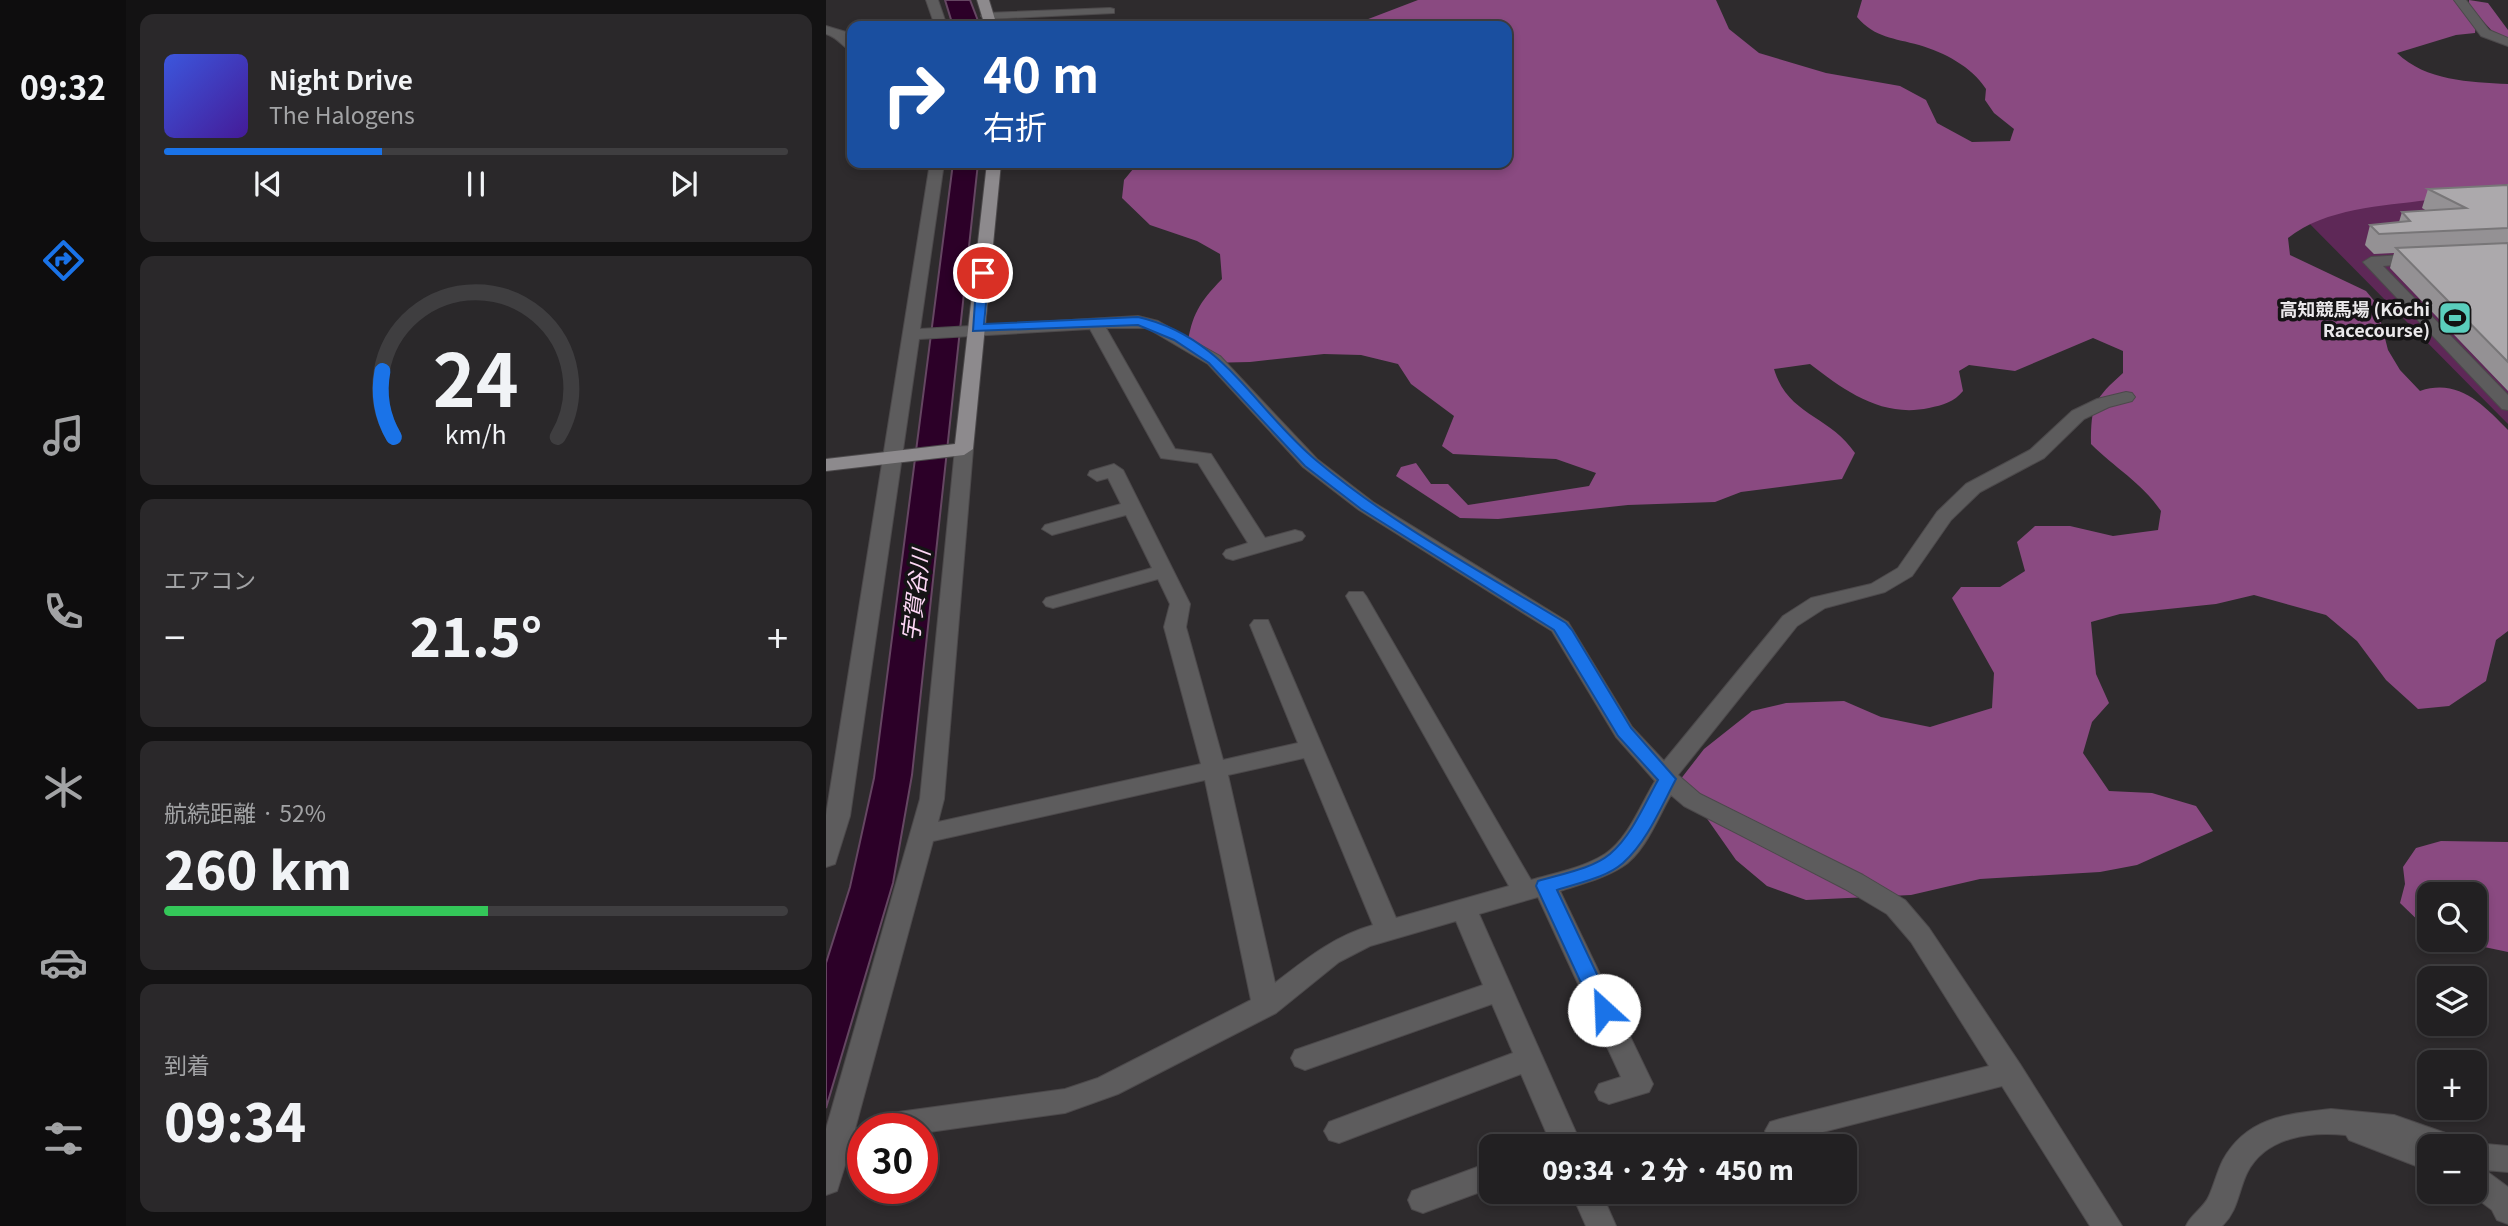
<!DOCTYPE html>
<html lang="ja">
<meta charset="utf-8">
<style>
:root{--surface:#222022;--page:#2a282a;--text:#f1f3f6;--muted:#a2a3a5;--line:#3f3e40;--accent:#1a73e8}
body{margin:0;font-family:Georgia,"Noto Sans JP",serif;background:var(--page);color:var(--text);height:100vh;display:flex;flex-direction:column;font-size:26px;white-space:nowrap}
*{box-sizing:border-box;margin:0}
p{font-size:23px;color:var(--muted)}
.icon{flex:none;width:38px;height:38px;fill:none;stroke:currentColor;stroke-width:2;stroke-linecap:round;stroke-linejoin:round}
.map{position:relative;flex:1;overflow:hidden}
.drawer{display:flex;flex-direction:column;gap:14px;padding:14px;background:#131213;width:700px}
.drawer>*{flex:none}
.guide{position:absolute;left:21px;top:21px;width:665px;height:147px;border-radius:14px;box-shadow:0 4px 10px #0003,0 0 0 2px var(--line);background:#1a4fa0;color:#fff;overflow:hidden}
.controls{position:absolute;left:1591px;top:882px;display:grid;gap:14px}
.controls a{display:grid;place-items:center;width:70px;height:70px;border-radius:14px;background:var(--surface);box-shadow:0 4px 10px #0003,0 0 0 2px var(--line);font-size:35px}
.speed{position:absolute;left:21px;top:1113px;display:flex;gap:14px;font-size:35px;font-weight:700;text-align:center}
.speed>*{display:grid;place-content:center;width:91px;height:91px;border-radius:50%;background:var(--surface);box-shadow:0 4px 10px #0003,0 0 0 2px var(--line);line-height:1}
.speed .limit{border:10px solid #d22;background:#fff;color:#111}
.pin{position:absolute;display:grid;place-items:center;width:60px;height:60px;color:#fff;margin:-30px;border:4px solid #fff;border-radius:50%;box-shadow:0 2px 7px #0007}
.me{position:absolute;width:77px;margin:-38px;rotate:335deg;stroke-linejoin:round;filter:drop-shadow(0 0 5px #0008)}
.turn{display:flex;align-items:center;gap:24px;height:147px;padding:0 21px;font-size:32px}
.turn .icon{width:91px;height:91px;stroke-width:2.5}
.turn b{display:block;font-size:49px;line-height:60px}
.big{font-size:52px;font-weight:800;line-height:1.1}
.drawer .tile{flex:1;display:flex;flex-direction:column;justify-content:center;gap:10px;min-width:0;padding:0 24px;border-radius:14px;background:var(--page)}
.drawer .dial{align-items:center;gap:0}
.dial svg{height:182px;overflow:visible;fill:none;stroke:var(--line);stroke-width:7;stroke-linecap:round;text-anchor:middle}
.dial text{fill:var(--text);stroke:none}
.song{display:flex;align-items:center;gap:21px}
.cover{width:84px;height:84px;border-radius:10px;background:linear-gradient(135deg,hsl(230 70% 55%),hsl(260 70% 35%))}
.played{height:7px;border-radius:4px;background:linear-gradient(90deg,var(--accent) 35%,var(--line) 35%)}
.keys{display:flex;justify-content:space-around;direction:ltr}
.heat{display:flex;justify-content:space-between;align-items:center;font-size:38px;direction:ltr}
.charge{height:10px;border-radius:5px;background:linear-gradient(90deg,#34c759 52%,var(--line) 0)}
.trip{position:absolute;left:653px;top:1134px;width:378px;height:70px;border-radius:14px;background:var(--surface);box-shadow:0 4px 10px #0003,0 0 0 2px var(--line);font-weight:800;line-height:70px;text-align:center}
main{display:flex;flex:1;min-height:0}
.tab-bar{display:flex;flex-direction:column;width:126px;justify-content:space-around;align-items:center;background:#0e0d0e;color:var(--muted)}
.tab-bar .icon{width:49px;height:49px}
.tab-bar .active{color:var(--accent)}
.tab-bar b{font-size:32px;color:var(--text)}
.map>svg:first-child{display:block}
.green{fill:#5e2857}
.forest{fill:#8a4a81}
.water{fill:#2c0028;stroke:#654662;stroke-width:2}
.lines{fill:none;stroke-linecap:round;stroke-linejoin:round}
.minor-casing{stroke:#4c494b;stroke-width:2}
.major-casing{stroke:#4c494b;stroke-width:2}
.minor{fill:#5d5c5d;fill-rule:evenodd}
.major{fill:#8d8a8d;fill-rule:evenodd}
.wall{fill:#949194}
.building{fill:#aca9ac;stroke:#787678;stroke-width:2}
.route{fill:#1a73e8;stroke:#114b97;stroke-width:2}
.labels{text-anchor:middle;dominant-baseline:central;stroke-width:7;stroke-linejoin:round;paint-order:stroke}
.far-poi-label{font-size:18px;font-weight:bold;fill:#eae8ea;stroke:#151415;text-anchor:end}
.water-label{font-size:23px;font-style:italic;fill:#fdd7f5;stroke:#151415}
</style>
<main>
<nav class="tab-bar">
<b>09:32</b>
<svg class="icon active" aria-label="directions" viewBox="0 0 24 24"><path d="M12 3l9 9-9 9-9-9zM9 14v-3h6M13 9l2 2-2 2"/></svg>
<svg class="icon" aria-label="music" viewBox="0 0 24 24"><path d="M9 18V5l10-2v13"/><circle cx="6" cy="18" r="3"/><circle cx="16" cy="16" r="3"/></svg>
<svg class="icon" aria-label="phone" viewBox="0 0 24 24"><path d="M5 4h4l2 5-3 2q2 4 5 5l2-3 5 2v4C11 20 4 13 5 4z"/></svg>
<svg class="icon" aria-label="climate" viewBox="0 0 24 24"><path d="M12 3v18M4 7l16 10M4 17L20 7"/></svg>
<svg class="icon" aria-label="car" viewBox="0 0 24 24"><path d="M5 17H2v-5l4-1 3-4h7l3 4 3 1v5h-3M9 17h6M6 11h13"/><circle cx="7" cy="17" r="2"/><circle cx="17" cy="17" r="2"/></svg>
<svg class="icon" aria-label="filters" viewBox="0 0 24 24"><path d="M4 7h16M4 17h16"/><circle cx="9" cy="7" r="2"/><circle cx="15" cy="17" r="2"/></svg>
</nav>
<section class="drawer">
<div class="tile">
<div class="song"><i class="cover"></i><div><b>Night Drive</b><p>The Halogens</p></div></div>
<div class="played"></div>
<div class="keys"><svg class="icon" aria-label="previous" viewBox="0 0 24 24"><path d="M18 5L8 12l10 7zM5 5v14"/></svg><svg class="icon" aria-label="pause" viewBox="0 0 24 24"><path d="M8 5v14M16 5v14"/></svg><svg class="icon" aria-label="next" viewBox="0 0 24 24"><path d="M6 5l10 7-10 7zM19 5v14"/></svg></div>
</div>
<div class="tile dial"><svg viewBox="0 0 100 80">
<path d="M14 69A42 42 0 1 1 86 69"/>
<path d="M14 69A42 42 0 0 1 9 40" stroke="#1a73e8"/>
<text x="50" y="56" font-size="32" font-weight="700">24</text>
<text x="50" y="72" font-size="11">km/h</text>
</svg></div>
<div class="tile"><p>エアコン</p>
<div class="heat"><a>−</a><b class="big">21.5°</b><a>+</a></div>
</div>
<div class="tile"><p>航続距離 · 52%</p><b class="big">260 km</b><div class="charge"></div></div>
<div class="tile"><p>到着</p><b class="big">09:34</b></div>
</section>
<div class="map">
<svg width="1682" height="1226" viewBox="0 0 1682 1226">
<rect width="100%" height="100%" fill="#2e2b2d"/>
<path class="green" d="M1682,186V424L1471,211Z"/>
<path class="forest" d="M592,0H890L903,29L933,53L1000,73L1074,86L1100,100L1111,123L1146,142L1184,141L1188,129L1168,113L1159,100L1160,89C1145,66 1119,53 1093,45C1068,38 1049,38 1031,17L1036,0H1633L1650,22L1649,33L1630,35L1571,53C1600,81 1643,82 1682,84V184C1655,187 1629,196 1602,200C1556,206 1500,208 1462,238L1464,255L1540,291L1550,303L1562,350L1574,370L1594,391C1633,378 1657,405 1682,430V631L1670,640L1660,681L1623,706L1592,709L1560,680L1531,641L1500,615L1428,595L1390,604L1294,614L1265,622L1270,674L1283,703L1266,722L1257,753L1283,791L1326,793L1370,806L1387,831L1311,865L1274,872L1154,879L1085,895L980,900L941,886L910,860L854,780L878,749L926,711L960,703L1018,701L1055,717L1104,727L1166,708L1168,673L1126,598L1135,587H1174L1199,571L1191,542L1209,526H1244L1287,536L1332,530L1335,511C1317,484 1288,467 1265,444C1265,405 1268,399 1297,373V351L1267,338L1189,371L1143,365L1133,371L1137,391C1128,402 1117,405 1103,408C1056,418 1019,391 984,364L948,369C962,416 1004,415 1029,453L1016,479L915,492L889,502L802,505L672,519L634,518L570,476L575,467L590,463L605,484H622L642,505L763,486L770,473L730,459L627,454L616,446L628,416L585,384L572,364L535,355L498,354L424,362L380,363L361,347C366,314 373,303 396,279L394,254L371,241L324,225L296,198L298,180L312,163H681V26H524Z
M1643,0L1662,3L1682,30V40L1667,32L1643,6Z
M1615,841L1682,842V952L1625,940H1648V894H1603V931L1574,903L1579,884L1577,867L1590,848Z"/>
<path class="water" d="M119,0H144L154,26H127Z
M127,163H152L86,775L67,883L0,1108V963L24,887L48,778Z"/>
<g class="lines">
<defs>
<path id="minor" d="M100,0H112L121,26H109Z
M1628,0H1640L1663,30L1682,38V46L1655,36Z
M284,8L288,9V13L161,19L155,16L161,13Z
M0,26L20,32L26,40V51C18,49 13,38 0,34Z
M104,163H118L94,329L312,316L332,321L394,356L491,459L547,502L742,622L806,727L838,761L957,616L985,598L1045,584L1072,568L1111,512L1140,484L1204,450L1246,411L1271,399L1300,392L1306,393L1309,397L1306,401L1283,407L1258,419L1218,458L1154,492L1125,520L1086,576L1059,592L999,608L971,626L852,775L874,794L1037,875L1079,900L1103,928L1194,1064L1296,1226H1264L1176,1086L954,1143L944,1140L939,1131L944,1122L954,1119L1163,1066L1085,942L1061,914L1019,889L858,806L845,795C832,817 819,853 796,867C777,879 755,884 734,891L827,1084L823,1092L783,1104L773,1100L769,1092L773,1084L795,1077L712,897L653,914L756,1146H726L695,1074L513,1143L503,1140L498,1131L503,1122L687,1053L666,1004L479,1070L469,1066L465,1058L469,1050L657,985L630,921L544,946L513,962L450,1013L292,1094L239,1113L96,1133V1129H37V1153L21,1159L11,1191L0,1195V1129L94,799L129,449L131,445H145L147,449L118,799L112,822L375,764L338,627L344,604L332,579L227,608L220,606L217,602L220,598L326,568L300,515L226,535L216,529L219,525L295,504L282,478L271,481L262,475L264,471L288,464L297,470L364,604L360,627L397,760L472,743L424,625L428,620H442L570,918L683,886L520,596L523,592H537L540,596L705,880C729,873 757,868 779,854C802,839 815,804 829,781L790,737L726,631L533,510L477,467L382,364L321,328H280L349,449L385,454L439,538L469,530L476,532L479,536L476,540L407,560L400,558L397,554L400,550L422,543L372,463L335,458L264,329L93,339L24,816L9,864L0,867V815ZM478,758L547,925C508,936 480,959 449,983L402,775ZM379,780L425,1000L272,1078L239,1089L65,1113L47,1120L43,1128L37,1126L29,1129L107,841Z
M1593,254L1601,259L1598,262L1557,266L1682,395V410L1676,409L1537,262L1545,257Z
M1505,1109L1568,1115L1631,1137L1636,1146H1603V1171L1523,1140L1520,1135C1484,1131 1439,1137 1421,1173C1412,1192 1412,1211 1396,1226H1360C1365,1214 1378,1208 1383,1196C1388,1185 1391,1172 1397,1160C1421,1117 1461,1114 1505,1109Z
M1648,1143L1682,1146V1172L1659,1170L1682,1187V1224L1671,1220L1666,1210L1642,1192H1648V1146H1639Z
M665,1162V1188L597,1213L586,1209L582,1200L586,1191Z
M745,1192H775L790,1226H760Z"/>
<path id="major" d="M151,0H163L171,26H159Z
M161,163H175L147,449L138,455L0,471V459L129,444Z"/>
</defs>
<use href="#minor" class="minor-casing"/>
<use href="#major" class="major-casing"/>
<use href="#minor" class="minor"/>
<use href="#major" class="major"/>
</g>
<path class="wall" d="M1682,185V391L1564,268L1568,253L1548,254L1539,245L1544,225L1573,222L1576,212L1601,211L1596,208L1602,189Z"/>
<path class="building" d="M1682,185V228L1553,234L1544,225L1584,221L1576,212L1640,208L1602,189Z
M1682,243V362L1570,248Z"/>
<path class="route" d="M157,270L163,273L158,324L312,317C398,336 429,410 491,461C566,524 656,572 740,623L746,630L805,728L850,779C835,807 821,842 797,863C780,878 752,883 731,890L788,1010L785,1015L778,1018L770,1015L710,886L712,881C735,874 766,869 784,854C806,835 818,805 832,780L792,736L728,630L535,509L479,466L383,363L348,340L312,325L147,331L151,273Z"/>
<defs>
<symbol id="stadium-square" viewBox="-11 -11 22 22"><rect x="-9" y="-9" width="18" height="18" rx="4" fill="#5acebd" stroke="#151415"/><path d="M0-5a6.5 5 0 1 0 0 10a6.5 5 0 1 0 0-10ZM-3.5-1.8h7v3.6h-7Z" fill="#111"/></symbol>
</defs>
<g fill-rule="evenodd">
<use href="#stadium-square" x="1610" y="299" width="38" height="38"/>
</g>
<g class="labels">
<g class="far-poi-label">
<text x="1604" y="308">高知競馬場 (Kōchi<tspan x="1604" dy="21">Racecourse)</tspan></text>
</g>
<g class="water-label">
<text transform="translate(88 595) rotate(-83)">宇賀谷川</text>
</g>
</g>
</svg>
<div class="controls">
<a><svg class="icon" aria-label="search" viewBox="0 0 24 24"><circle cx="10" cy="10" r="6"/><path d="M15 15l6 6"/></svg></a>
<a><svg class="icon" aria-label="layers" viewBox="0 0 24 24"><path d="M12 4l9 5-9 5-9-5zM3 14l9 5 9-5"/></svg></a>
<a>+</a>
<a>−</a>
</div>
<div class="speed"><div class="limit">30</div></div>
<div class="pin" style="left:157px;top:273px;background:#d93025"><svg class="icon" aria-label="arrive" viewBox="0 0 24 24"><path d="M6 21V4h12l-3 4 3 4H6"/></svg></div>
<svg class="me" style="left:778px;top:1010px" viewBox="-20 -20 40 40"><circle r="19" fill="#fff"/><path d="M0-13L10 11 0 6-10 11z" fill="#1a73e8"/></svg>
<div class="trip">09:34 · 2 分 · 450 m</div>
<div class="guide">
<div class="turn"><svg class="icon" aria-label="right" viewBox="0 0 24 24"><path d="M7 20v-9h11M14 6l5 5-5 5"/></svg><div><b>40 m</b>右折</div></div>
</div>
</div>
</main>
